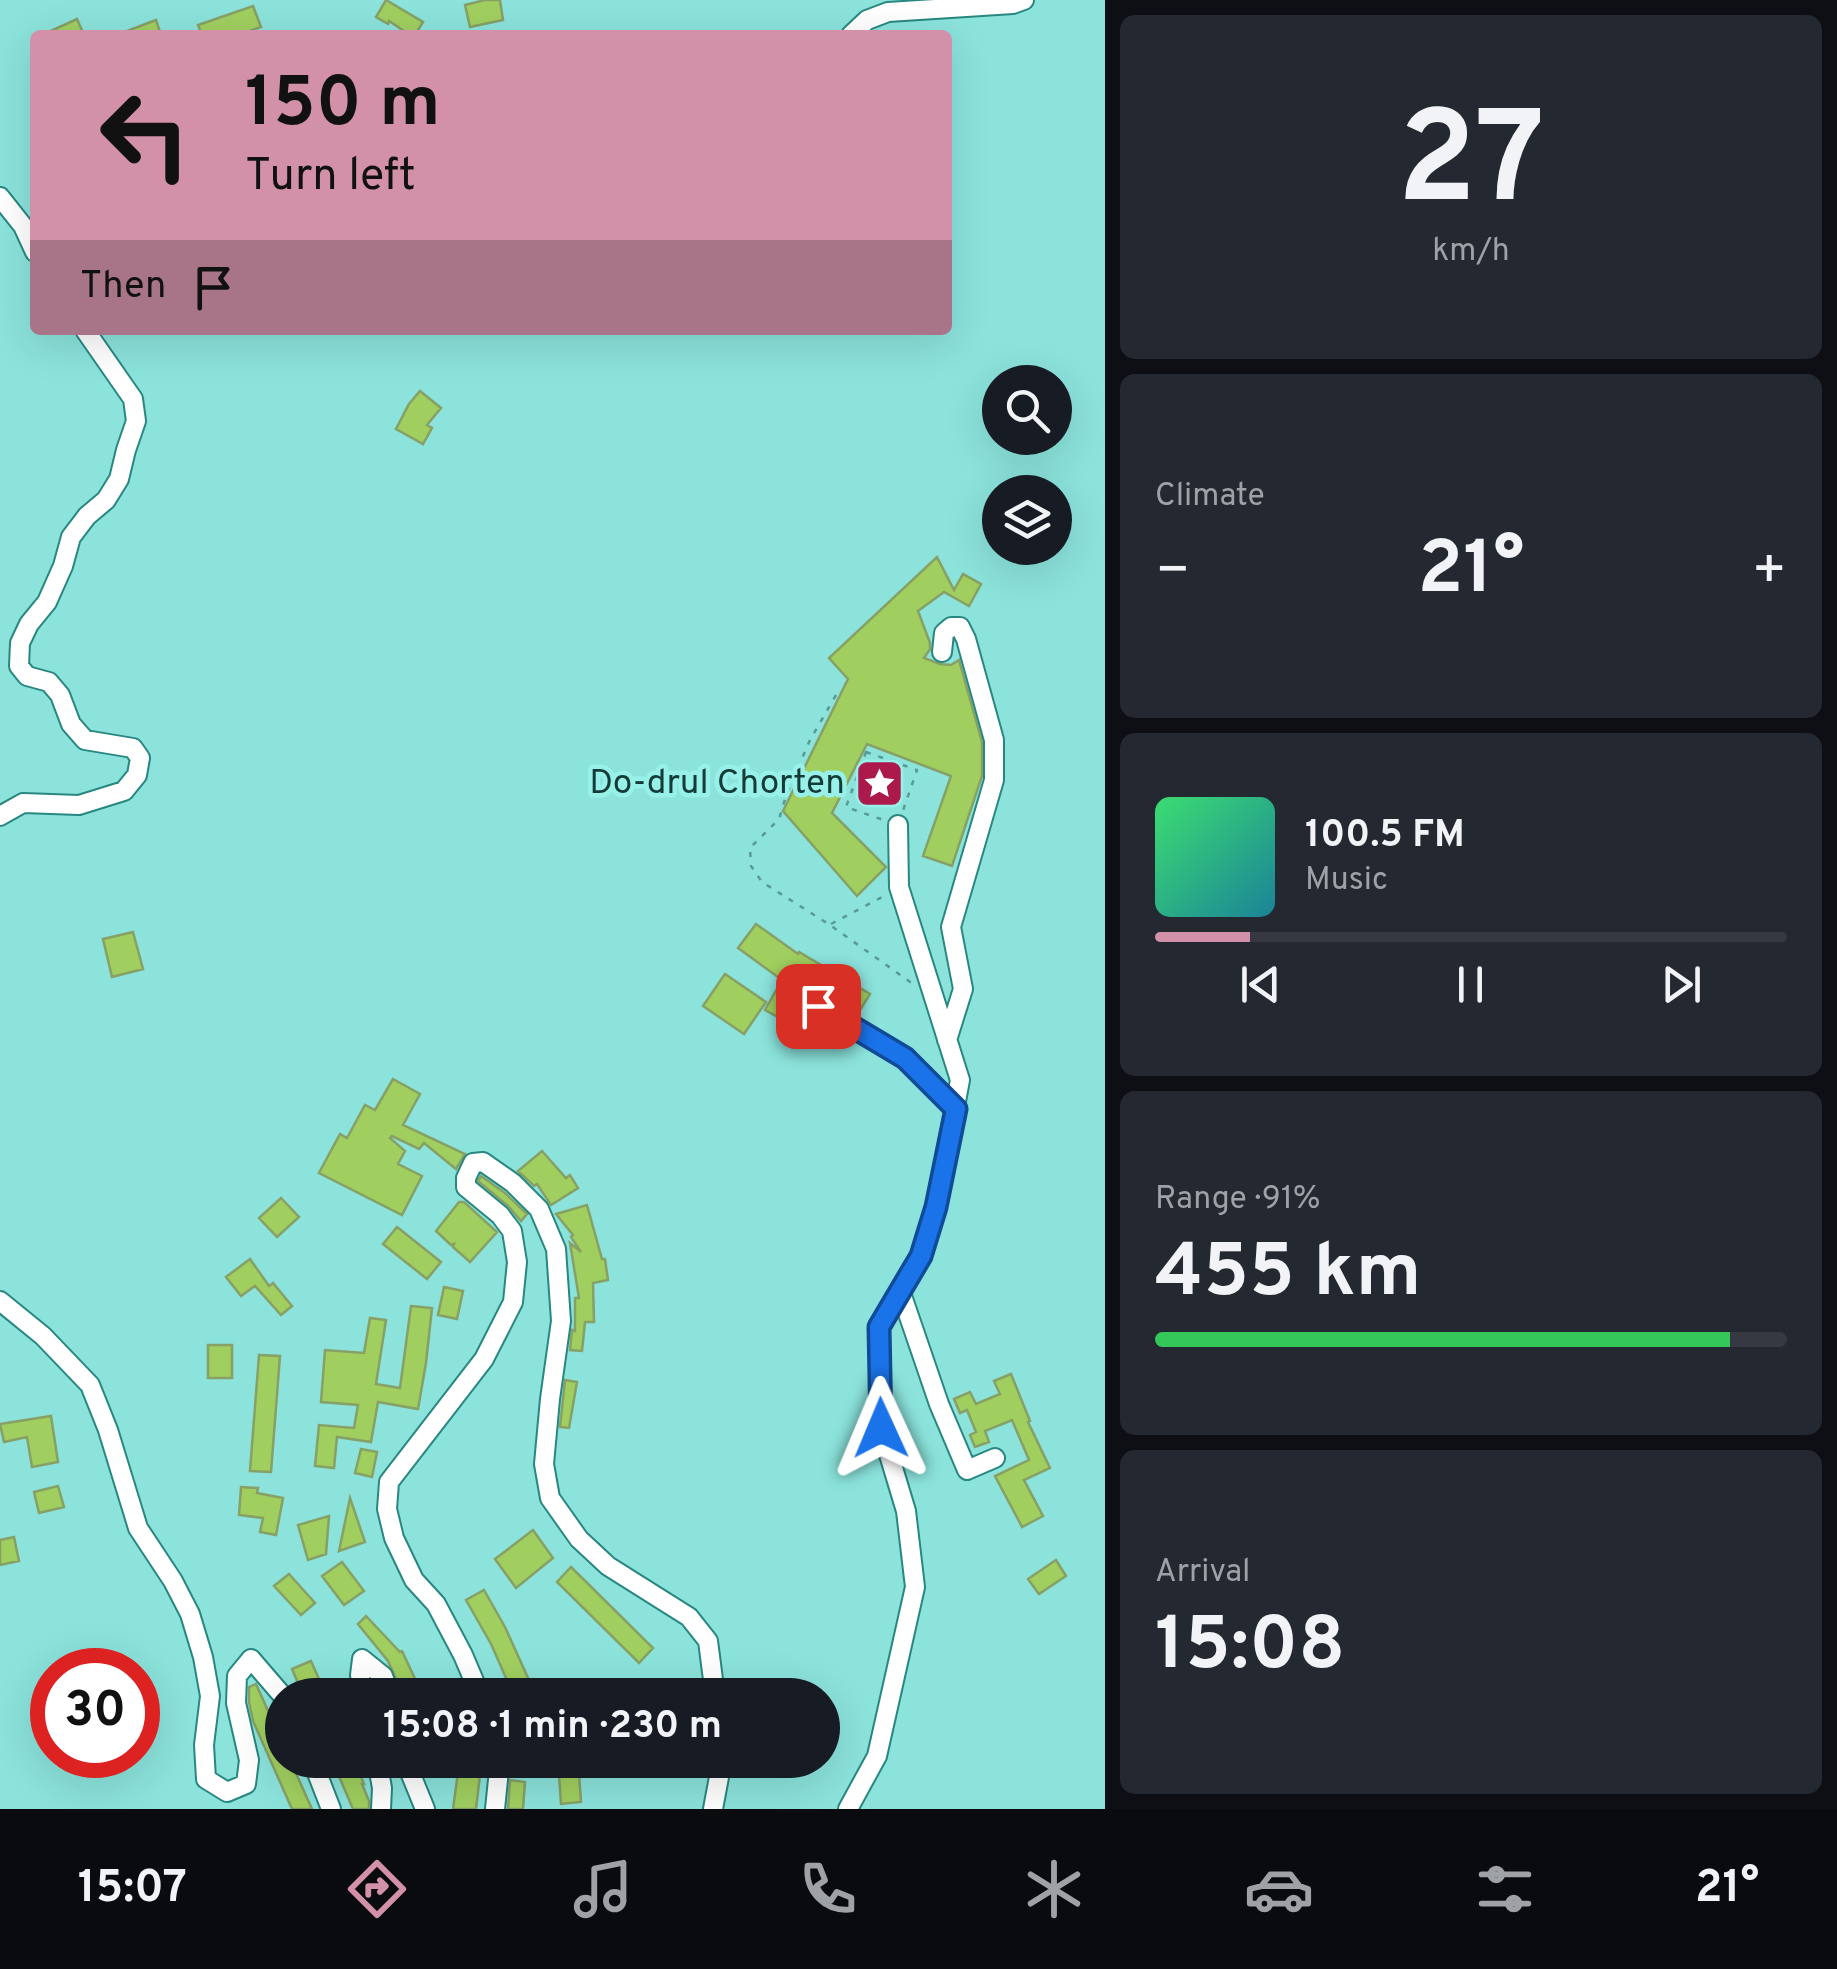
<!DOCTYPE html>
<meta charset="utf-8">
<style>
:root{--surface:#171b24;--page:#242831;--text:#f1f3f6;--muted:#9ea1a6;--line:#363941;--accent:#d291a9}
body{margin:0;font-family:Overpass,sans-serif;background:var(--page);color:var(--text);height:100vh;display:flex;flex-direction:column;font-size:38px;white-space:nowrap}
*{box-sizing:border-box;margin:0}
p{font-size:32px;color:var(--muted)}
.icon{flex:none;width:55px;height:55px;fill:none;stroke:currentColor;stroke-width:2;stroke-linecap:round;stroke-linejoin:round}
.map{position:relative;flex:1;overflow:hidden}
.details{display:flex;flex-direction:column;gap:15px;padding:15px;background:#0d0f14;width:732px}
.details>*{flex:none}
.banner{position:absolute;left:30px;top:30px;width:922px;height:305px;border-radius:10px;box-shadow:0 10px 40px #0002;background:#d291a9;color:#111;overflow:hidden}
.fabs{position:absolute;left:982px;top:365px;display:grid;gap:20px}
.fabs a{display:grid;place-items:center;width:90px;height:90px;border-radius:50%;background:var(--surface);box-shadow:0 10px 40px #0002;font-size:50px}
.speed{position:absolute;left:30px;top:1648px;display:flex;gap:20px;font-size:50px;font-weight:700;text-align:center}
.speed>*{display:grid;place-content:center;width:130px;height:130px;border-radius:50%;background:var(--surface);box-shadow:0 10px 40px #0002;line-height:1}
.speed .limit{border:15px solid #d22;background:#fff;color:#111}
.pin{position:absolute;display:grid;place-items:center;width:85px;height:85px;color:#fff;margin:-42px;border-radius:20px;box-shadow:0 5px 15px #0006}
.me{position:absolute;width:110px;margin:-55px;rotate:359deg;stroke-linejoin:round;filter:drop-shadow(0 0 8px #0008)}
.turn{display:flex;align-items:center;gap:35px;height:210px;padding:0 50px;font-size:45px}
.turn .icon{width:130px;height:130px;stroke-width:2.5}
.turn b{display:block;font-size:70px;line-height:85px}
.then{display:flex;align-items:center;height:95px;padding:0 50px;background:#0003;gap:20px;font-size:38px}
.big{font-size:75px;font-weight:700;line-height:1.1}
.details .card{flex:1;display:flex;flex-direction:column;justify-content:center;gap:15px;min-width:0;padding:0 35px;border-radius:15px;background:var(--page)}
.details .dial{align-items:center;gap:0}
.dial b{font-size:130px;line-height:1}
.song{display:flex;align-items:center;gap:30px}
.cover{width:120px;height:120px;border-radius:15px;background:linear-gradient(135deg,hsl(140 70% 55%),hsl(190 70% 35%))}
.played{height:10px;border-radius:5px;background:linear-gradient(90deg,var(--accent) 15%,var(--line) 15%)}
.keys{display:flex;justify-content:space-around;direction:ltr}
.heat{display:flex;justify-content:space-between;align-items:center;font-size:55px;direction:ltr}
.charge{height:15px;border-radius:8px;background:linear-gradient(90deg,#34c759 91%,var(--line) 0)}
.trip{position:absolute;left:265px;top:1678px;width:575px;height:100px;border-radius:50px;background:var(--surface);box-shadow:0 10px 40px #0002;font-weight:700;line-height:100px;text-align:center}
.tabs{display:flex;height:160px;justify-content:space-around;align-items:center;background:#090b0e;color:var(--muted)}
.tabs .icon{width:70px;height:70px}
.tabs .active{color:var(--accent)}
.tabs b{font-size:45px;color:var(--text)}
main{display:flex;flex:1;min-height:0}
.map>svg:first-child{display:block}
.building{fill:#a0cf5f;stroke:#86a066;stroke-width:2.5}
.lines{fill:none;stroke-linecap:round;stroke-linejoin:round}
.minor-casing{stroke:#288780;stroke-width:22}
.path{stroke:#589a95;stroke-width:2.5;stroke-dasharray:5 8;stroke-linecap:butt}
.minor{stroke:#fff;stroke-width:18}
.route-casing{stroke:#114b97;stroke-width:25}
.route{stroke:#1a73e8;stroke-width:18}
.labels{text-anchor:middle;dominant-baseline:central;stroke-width:9;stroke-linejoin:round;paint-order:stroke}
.poi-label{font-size:35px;fill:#153b38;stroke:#98f1e9;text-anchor:end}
</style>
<main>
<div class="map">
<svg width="1105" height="1809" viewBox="0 0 1105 1809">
<rect width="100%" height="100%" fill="#8be3dc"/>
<path class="building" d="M386,0L423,22L415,35H410L389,21L388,24L376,17Z
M485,0H500L503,20L470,27L465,5Z
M253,6L261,27L238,35H202L198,25Z
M77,19L84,35H42Z
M156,20L161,35H119V34Z
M420,391L441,408L427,425L432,428L423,444L396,429L409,404Z
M937,557L954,590L963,574L981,584L969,606L944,592L918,611L930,643V649L924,658L940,664L951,665L959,660L982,742V776L952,866L923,856L951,776L867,744L832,813L886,867L857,896L783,811L848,679L829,658Z
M756,924L798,954L799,952L870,994L857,1015L819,994L811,996L807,1000L806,1007L809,1014L800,1029L765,1010L782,980L738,948Z
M133,932L143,969L112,977L103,939Z
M725,974L766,1002L744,1034L703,1006Z
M393,1079L420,1094L403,1125L465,1154L456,1169L424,1143L419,1149L392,1136L390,1138L405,1151L398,1164L422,1176L402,1215L319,1173L340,1134L347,1138L365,1105L375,1110Z
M542,1151L566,1178L570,1175L578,1188L551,1205L537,1184L534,1186L518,1171Z
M481,1176L505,1193L527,1214L521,1221L508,1206L478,1181Z
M281,1198L299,1217L277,1237L259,1218Z
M459,1202H464L497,1232L470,1262L453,1247L454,1244L451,1245L436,1231Z
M587,1205L602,1259H605L608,1280L593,1283L594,1322H585L582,1351L570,1350L572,1330L575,1331V1298H579L570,1243L581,1252L571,1237L573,1235L556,1214Z
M397,1227L441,1262L427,1279L383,1244Z
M250,1259L269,1286L273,1283L292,1306L281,1315L255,1286L241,1296L226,1277Z
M444,1287L463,1291L457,1319L438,1315Z
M411,1306L432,1308L426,1363L418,1409L378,1402L371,1442L337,1437L334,1468L315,1466L319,1425L354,1428L358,1405L321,1402L325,1350L364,1353L370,1318L386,1320L376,1384L400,1388Z
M208,1345H232V1378H208Z
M259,1355L280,1356L271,1472L250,1471Z
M1011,1374L1030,1421L1028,1422L1050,1468L1024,1480L1043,1516L1022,1527L995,1476L1029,1460L1012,1420L985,1431L989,1442L975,1447L970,1435L976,1432L967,1410L960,1413L954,1399L970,1392L976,1404L1000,1394L994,1381Z
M565,1380L577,1382L569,1428L560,1427Z
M51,1416L58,1462L32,1467L27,1437L4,1442L0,1424Z
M361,1449L377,1452L372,1477L355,1473Z
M58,1486L64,1507L39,1513L34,1492Z
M241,1487L258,1488L257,1493L283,1498L276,1535L260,1532L263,1518L239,1515Z
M350,1498L365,1542L339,1551Z
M329,1516L326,1554L308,1560L298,1525Z
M533,1530L553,1558L516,1588L495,1559Z
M14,1537L19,1561L0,1565V1540Z
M1056,1560L1066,1576L1039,1594L1028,1579Z
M342,1562L364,1591L344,1605L322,1576Z
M571,1567L653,1648L639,1663L557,1582Z
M289,1574L315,1603L301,1615L274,1586Z
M484,1590L505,1627L528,1678L510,1687L491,1644L466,1600Z
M366,1616L400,1652L402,1651L416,1681L414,1682L417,1695H403L388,1661L358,1624Z
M311,1661L326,1695H303L292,1669Z
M256,1684L282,1742V1760H290L312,1809H292L253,1721L249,1702V1687Z
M332,1760H354L364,1784H362L369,1801V1809H353Z
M558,1760H578L581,1802L561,1804Z
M458,1772L480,1775L476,1809H453Z
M510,1780L525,1782L523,1809H508Z"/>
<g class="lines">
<defs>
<path id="minor" d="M851,35L867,20L888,12L1013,4L1024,0
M0,197L23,226L35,252
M942,652L944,633L951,627H960L966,639L994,740V780L951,927L963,989L947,1040
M0,816L23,803L79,805L124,791L137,775L140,758L133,748L85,740L71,724L60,695L49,682L27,676L19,666L20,643L29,624L47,602L63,566L71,537L87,516L106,500L119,479L126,450L136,421L133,399L85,330
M818,1006L905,1059L956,1109
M900,1290L939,1404L967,1470L995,1458
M0,1301L43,1336L90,1385L108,1430L138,1528L173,1581L190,1614L203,1657L210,1696L204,1745L206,1779L227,1792L246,1784L249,1760L236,1703L237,1676L251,1659L282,1695
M363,1695L360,1675L362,1659L383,1676L390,1695
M480,1695L463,1655L436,1604L414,1580L394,1538L387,1509L389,1482L484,1359L513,1302L517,1262L512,1231L500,1215L466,1187V1178L473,1163L483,1162L513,1183L539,1209L556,1249L561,1321L550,1399L544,1464L550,1498L579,1539L608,1566L689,1617L708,1641L715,1695
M312,1760L331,1809
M377,1760L382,1788L381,1809
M405,1760L425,1809
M495,1809L500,1760
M713,1809L719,1777V1760
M848,1809L877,1756L915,1587L906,1511L881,1428L879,1327L921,1256L936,1207L960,1080L899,887L898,825"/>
</defs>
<use href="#minor" class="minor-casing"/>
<path class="path" d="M836,695L810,740L787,793L779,819L750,848L751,866L762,882L830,925L913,984
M866,752L917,770L898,825L846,807Z
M831,924L886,895"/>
<use href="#minor" class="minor"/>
</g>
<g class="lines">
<defs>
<path id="route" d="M818,1006L905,1058L956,1109L936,1207L921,1256L879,1327L881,1428"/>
</defs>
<use href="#route" class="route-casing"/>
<use href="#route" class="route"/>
</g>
<defs>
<symbol id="sight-square" viewBox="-11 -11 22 22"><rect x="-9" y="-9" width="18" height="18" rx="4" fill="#ac1a4b" stroke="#98f1e9"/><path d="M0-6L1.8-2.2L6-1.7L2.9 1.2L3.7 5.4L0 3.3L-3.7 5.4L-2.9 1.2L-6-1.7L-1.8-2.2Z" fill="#fff"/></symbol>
</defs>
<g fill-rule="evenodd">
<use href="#sight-square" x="852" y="756" width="55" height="55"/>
</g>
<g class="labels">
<g class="poi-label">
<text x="845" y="784">Do-drul Chorten</text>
</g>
</g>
</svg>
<div class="fabs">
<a><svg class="icon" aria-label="search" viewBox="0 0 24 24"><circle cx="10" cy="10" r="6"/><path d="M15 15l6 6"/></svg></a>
<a><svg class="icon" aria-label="layers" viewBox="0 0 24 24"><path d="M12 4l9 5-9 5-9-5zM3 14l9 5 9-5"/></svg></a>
</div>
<div class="speed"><div class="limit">30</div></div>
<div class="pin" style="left:818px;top:1006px;background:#d93025"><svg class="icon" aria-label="arrive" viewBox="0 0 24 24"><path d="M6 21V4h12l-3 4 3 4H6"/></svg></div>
<svg class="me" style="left:881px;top:1428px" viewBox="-20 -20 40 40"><path d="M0-17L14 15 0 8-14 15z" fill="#1a73e8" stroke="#fff" stroke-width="4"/></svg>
<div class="trip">15:08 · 1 min · 230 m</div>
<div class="banner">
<div class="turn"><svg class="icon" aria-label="left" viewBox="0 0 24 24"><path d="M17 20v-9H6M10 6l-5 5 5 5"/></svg><div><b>150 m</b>Turn left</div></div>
<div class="then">Then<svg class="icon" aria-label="arrive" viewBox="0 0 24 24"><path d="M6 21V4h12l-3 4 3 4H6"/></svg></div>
</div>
</div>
<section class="details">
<div class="card dial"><b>27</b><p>km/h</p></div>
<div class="card"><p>Climate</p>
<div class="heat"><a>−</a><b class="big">21°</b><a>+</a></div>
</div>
<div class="card">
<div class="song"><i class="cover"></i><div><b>100.5 FM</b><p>Music</p></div></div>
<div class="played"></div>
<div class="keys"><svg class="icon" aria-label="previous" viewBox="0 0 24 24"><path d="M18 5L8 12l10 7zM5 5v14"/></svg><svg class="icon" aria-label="pause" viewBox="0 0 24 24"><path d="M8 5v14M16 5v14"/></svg><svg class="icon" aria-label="next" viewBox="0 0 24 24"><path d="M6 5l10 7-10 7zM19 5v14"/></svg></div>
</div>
<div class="card"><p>Range · 91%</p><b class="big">455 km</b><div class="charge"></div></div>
<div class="card"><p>Arrival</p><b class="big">15:08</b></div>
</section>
</main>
<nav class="tabs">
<b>15:07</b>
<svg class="icon active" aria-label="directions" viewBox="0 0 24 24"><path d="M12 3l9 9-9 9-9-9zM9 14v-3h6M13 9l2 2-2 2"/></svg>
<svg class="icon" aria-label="music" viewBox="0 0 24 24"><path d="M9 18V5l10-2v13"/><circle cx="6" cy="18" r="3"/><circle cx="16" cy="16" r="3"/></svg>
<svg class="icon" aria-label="phone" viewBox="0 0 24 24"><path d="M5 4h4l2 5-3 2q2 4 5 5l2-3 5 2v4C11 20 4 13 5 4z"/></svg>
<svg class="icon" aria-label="climate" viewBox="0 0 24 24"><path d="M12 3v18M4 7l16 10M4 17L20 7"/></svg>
<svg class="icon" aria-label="car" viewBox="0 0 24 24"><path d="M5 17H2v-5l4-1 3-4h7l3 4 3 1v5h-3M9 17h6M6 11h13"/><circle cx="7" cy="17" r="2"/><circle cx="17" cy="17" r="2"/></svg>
<svg class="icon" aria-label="filters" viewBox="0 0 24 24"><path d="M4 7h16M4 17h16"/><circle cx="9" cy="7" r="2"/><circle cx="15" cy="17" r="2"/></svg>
<b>21°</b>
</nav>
